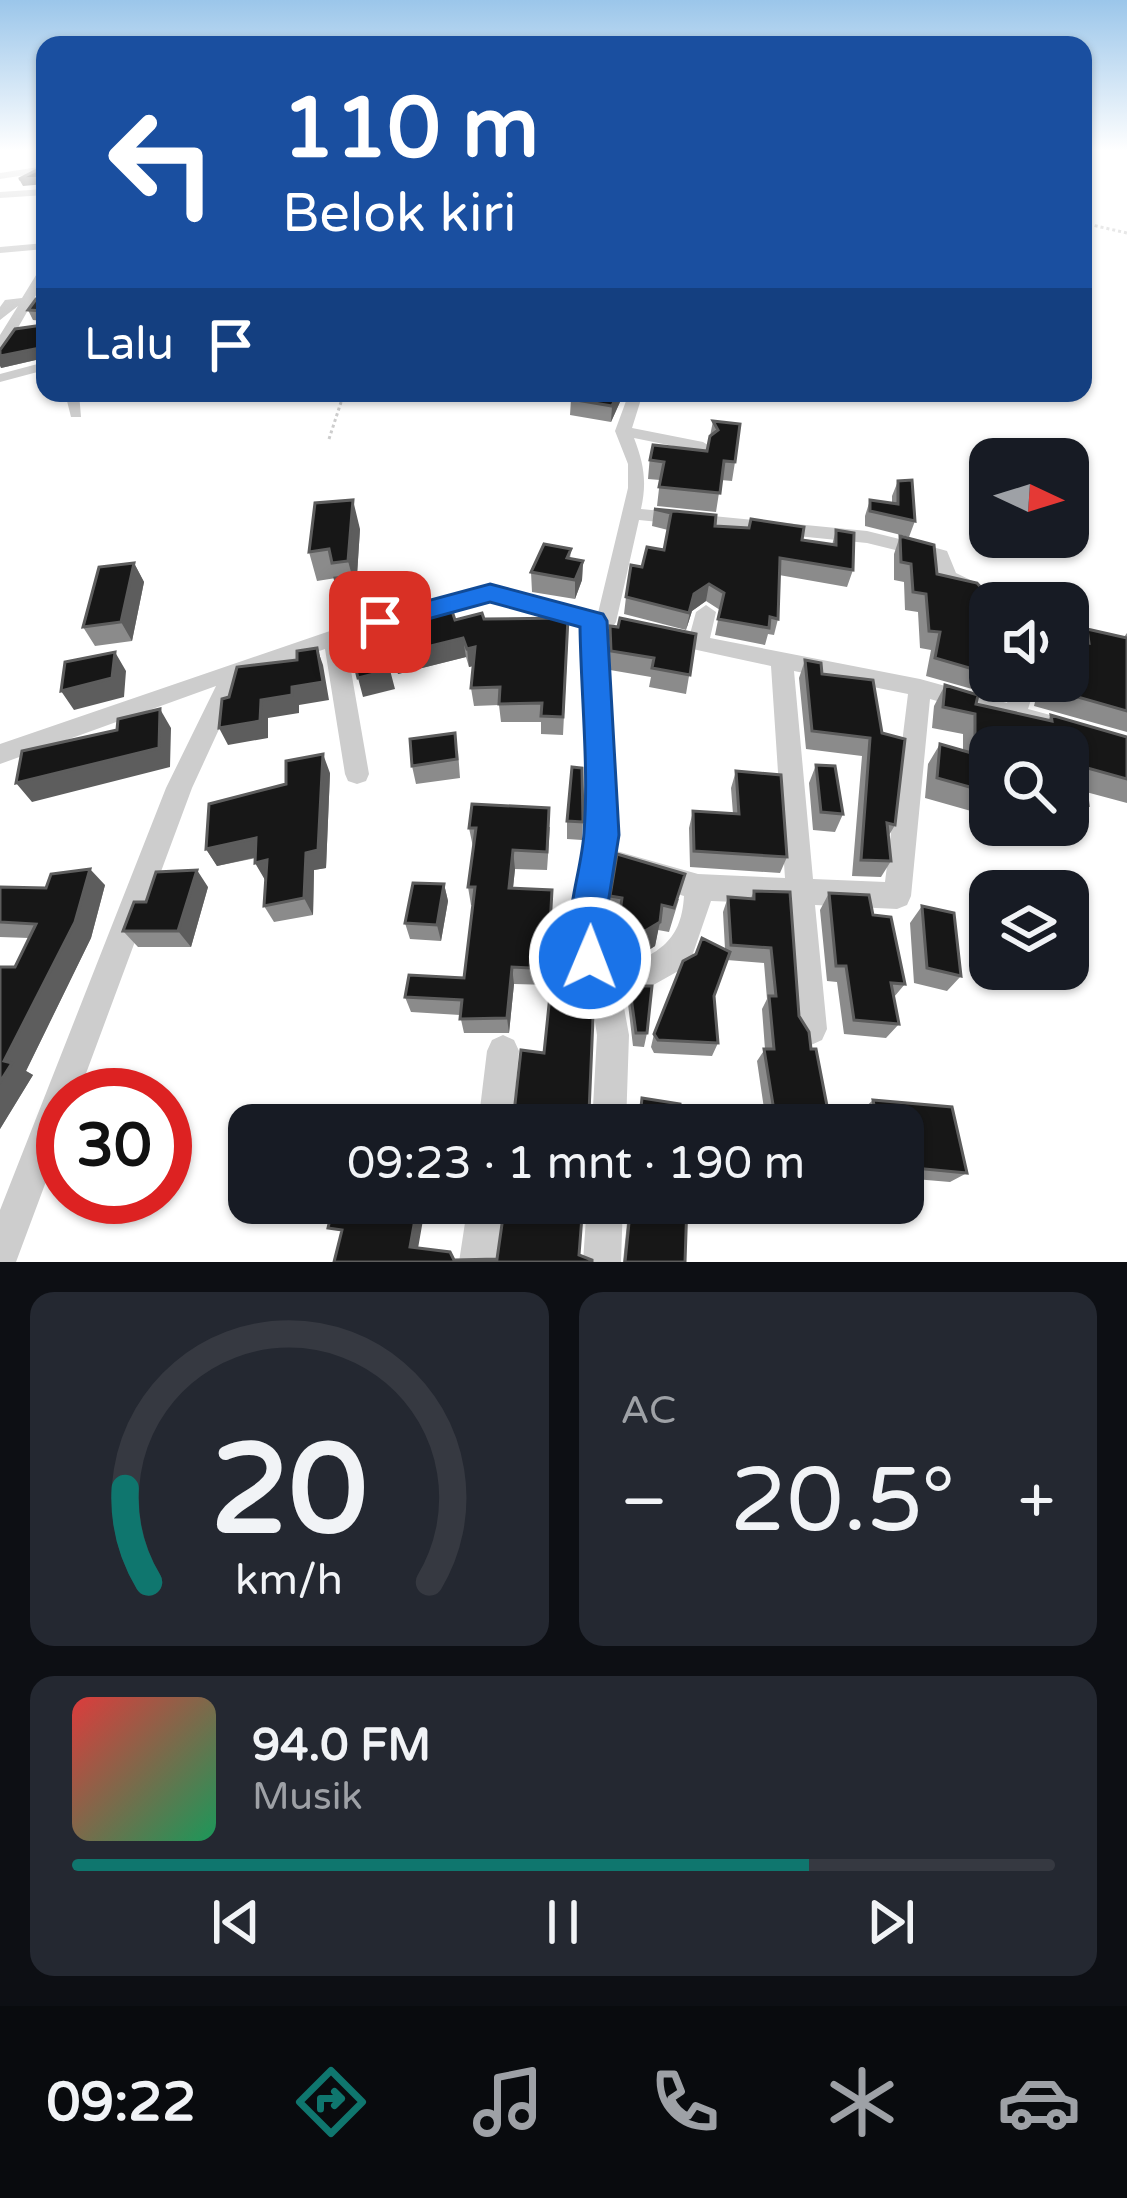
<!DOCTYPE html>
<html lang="id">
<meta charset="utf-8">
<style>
:root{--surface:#171b24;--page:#242831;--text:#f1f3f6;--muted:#9ea1a6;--line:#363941;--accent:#0f766e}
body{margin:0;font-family:"Varela Round",sans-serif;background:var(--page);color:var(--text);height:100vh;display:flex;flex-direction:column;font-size:45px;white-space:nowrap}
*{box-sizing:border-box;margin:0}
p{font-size:39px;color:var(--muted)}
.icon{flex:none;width:66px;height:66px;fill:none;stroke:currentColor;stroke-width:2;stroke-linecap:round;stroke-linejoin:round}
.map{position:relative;height:1262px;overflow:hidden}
.details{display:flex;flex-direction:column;gap:30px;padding:30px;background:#0d0f14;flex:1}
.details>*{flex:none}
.top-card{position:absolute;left:36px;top:36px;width:1056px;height:366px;border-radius:24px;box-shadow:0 3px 9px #0004;background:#1a4fa0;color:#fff;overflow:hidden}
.needle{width:78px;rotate:94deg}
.fabs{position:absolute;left:969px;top:438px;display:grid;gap:24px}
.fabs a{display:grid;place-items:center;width:120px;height:120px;border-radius:24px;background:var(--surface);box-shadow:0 3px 9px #0004;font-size:60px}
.speed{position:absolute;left:36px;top:1068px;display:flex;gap:24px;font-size:60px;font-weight:700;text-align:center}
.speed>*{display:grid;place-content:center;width:156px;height:156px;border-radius:50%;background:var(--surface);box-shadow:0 3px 9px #0004;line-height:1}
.speed .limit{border:18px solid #d22;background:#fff;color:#111}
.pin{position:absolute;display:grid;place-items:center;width:102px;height:102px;color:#fff;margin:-51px;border-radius:24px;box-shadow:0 6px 18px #0006}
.me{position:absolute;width:132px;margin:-66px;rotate:1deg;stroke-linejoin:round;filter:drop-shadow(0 0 9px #0008)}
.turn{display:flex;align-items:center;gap:42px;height:252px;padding:0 48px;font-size:54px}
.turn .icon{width:156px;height:156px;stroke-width:2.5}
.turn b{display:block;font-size:84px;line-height:102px}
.then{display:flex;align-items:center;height:114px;padding:0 48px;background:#0003;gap:24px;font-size:45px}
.big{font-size:90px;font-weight:600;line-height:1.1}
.details .widget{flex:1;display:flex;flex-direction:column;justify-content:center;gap:18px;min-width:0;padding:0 42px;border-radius:24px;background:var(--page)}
.details .dial{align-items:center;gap:0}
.dial svg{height:312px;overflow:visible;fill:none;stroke:var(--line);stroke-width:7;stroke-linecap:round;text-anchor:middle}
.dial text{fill:var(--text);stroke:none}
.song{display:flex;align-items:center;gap:36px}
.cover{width:144px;height:144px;border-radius:18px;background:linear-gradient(135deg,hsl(0 70% 55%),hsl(150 70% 35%))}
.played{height:12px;border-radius:6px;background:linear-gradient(90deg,var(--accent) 75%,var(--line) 75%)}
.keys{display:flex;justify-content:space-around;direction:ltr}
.heat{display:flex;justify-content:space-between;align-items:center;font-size:66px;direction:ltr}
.details .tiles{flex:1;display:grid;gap:30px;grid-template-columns:1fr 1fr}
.widget:last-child{grid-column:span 2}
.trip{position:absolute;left:228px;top:1104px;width:696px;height:120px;border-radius:24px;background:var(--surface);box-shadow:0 3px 9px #0004;font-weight:600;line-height:120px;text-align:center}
.tab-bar{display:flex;height:192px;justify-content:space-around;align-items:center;background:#090b0e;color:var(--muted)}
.tab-bar .icon{width:84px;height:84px}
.tab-bar .on{color:var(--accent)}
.tab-bar b{font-size:54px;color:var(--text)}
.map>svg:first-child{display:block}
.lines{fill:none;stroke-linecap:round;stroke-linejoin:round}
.path{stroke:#cdcdcd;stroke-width:3;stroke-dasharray:3 3;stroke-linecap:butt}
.minor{fill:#cdcdcd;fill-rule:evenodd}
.wall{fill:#8b8b8b}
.shaded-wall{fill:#5d5d5d}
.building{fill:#171717;stroke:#5d5d5d;stroke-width:3}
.route{fill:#1a73e8;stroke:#114b97;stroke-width:3}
</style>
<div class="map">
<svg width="1127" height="1262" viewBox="0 0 1127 1262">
<rect width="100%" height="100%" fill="#fff"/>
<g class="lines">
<path class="path" d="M1083,223L1127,233
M329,439L344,393"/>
<path class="minor" d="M45,166V172L0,179V173Z
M45,189V195L0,198V192Z
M45,243V249L0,253V247Z
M45,266V280L35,297L41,301L31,305L7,347L0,351V335L18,306L0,320V307L5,300L22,298L41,267Z
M45,362V370L0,382V374Z
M65,393H79L81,417H71Z
M130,393H144L146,399L133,402Z
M629,393H643L632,428L703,442L711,447L703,452L634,438C644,464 647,482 641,509L867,531L940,549L947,551L956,573L985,587L997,603H990V615L983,613L971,597L941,582L932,559L867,543L639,520L616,622L613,627L604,629L613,850L698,874L785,878L771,666L660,642L656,637L667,629L690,634L696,612L706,605L716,612L710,638L920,679L1007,703L1015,681H1037L1028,709L1054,716L1058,723L1054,730L1046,732L930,699L911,896L907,905L897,909L815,905L827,1029L822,1040L811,1045L800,1040L795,1029L787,904L711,901L689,965L623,1002L629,1035L626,1125H592L597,1035L589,982L575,958L572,937L587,859L583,623L490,600L429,614L346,642L369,774L366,781L357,784L348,781L345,774L325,649L243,677L192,788L78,1095H63V1136L16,1262H0V1210L166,788L216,686L0,764V744L327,632L426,601L490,586L598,613L628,488V464L615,431ZM794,671L908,694L885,882L813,879ZM611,874L684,896C681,946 655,952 616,973L603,952L600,937Z
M503,1035L514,1040L519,1051L512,1125H478L487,1051L492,1040Z
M468,1203H504L497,1262H459Z
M587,1203H623L621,1262H583Z"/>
</g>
<path class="wall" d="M45,297V358L1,368L0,350L43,325V321L33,320L28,310Z
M574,393H624L611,422L570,415L571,399Z
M713,421L735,462L732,481L721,480L716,512L657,506L660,480L648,479L650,455L707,451Z
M898,481L915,521L909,537L865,526V516L870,500L892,503V496Z
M654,509L715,526L832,545L836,530L853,570L847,587L779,575L778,619L774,635L768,634L765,645L715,635L720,610L706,601L692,611L686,630L624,614L626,597L642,567L664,550L668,530L652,526Z
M360,529L357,576L369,594L368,615L346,621L336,578L317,581L309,552Z
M900,536L937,574L990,603V681H1015L1004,698L926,676L931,650L920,648L918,612L905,610L904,582L894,580V554Z
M571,549L570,559L583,561L582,580L575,599L532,592L531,572Z
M134,563L144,582L132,641L95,646L83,627Z
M409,608L455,620L484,619L568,636L563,735L541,734V722H501L499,705L474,706L471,688L473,666L469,667L466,657L398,674L389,638L414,632Z
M610,626L696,634L686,694L649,687L651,677L610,670Z
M1087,629L1124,637L1127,633V732L1034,706L1040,681H1068L1079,641Z
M805,660L822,674L873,680L895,825L888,837L891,861L881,877L852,876L862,756L806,749L799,678Z
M945,685L976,704L1048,720L1051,715L1127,779V803L1086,792L1088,805L1071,824L1068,823V747H990V825H1031L1017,842L970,829L971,811L925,798L928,764L940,744L963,750V734L932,728L934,706Z
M458,751L460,778L416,784L412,766Z
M816,765L843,814L835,832L813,830L809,783Z
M736,771L787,857L780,873L690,867L689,828L693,811L733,814L731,788Z
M330,773L326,868L314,870L313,915L274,922L264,906L265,880L256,858L217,866L206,849Z
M567,821L583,822L582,840L567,839Z
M550,827L547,870L515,869L513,888L552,908L550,945L589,1113H514L544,1053L550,985L514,984L509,1033H464L460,1015L411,1012L405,997L464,978L473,905H471L468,887L473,847L469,828Z
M444,884L448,901L441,941L410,939L405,923Z
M105,885L91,938L26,1071L33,1075L0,1129L15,967L29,938L0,937V887L46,888Z
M208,887L191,947H138L123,931L146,902Z
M754,891L811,1049L828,1111L818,1122H766L757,1061L765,1049L762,1009L767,999L764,963L727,960L714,996L718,1043L712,1056L654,1053L651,1047L654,1034L696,954L725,949L723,912L728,897L751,898Z
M829,893L873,915L905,984L894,997L899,1024L886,1038L844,1034L837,982L827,981L820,910Z
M610,896L679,899L669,932L658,930L655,946L641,955L615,950L619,923L607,920Z
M922,906L961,976L947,991L914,983L910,923Z
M630,990L647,1033L644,1047L633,1046L628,1004Z
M873,1100L967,1173L950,1182L903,1178V1125H863L861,1111Z
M629,1203H687L685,1262H623Z
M828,1203H875L867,1208H829Z"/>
<path class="shaded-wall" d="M42,178L45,184L23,186L19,179Z
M39,347L44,358L1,368L0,366V356Z
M618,393H624L611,422L612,406Z
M353,500L360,529L356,590L348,561Z
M583,561L582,580L575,599V580Z
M134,563L144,582L132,641L121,622Z
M364,575L369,594L368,615L346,621L341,602Z
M709,584L706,601L692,611L686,630L694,594Z
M463,638L466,657L398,674L394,655Z
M475,647L477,665L469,667L467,649Z
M317,648L323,665L329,700L299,705V713L268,718V738L228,745L219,728L261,700L292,687Z
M115,652L126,671L124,697L74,710L61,691Z
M390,670L395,689L363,697L358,678Z
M160,709L171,728L170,767L32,802L16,783Z
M323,754L330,773L326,868L314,870L313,915L304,898L306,853Z
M256,838L266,855L217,866L206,849Z
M513,850L515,869L511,906L509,888Z
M267,860L265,880L255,863Z
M90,869L105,885L91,938L26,1071L33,1075L0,1129V1082L4,1061Z
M197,870L208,887L191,947L178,931Z
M444,884L448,901L441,941L437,925Z
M660,922L655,946L641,955L645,931Z
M512,967L514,984L509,1033L507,1018Z
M418,1203H426L417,1254L410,1247Z"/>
<path class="building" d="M45,166V182L42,178L19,179Z
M45,297V347L0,356V350L15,329L43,325V311L28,310L36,299Z
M574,393H618L612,406L571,399Z
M713,421L740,424L735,462L724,461L720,493L659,487L664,462L650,460L653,445L707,451L710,436L718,430Z
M912,480L915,521L870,511V500L898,504V481Z
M353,500L348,561L332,563L329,549L309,552L315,503Z
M654,509L716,515L715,526L749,528L751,519L804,527L802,540L836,545V530L854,533L853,570L780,558L778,619L770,617L769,628L718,619L724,593L709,584L694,594L689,613L626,597L631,565L642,567L647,547L664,550L671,513Z
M900,536L934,545L937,574L977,583L992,600V603H990V674L935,658L940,632L929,631L926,594L913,592L911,564L901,562Z
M544,544L571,549L567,558L583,561L575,580L531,572Z
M134,563L121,622L83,627L99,567Z
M364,575L363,595L341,602L335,578Z
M448,599L455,620L482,613L484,619L568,618L563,717L541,716L542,703L499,704L500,687L471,688L475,647L467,649L463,638L394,655L389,638L415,631L409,608Z
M620,618L696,634L690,675L652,668L654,658L611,651L610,626L618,627Z
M1087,629L1127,638V711L1046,688L1048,681H1068V638L1089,643Z
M384,645L390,670L358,678L352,653Z
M317,648L323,682L292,687V695L261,700L260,721L219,728L222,699L229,697L237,667L297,660V651Z
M115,652L112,678L61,691L65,662Z
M805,660L821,663L822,674L873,680L882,733L905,739L895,825L887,823L891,861L861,860L870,738L812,731Z
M945,685L978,695L976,704L1052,721L1051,715L1127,737V779L1084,767L1088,805L1068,800V747H990V811L984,810V791L937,778L940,744L975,754V714L943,707Z
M160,709L159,748L16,783L22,751L117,730L118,719Z
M455,733L457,759L412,766L410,739Z
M323,754L318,850L306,853L304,898L264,906L267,860L255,863L256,838L206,849L209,804L286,784V761Z
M816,765L835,766L843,814L821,812Z
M572,767L582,768L583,822L567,821Z
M736,771L781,775L787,857L694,851L693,811L739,814Z
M472,804L549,808L547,852L513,850L509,888L552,890L549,945L574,948L586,967L593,1018L589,1113L597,1118L596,1125H495L496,1118L514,1113L521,1050L544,1053L552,976L550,969L512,967L507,1018L460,1019L462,1000L405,997L409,975L464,978L475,887H468L476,828H469Z
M617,854L685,874L674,908L662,905L660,922L645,931L618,926L622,898L610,896Z
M90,869L75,922L4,1061L12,1063L0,1082V967H15L36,924L0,922V887L46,888L51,874Z
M197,870L178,931H123L134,902H146L156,872Z
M413,883L444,884L437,925L405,923Z
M754,891L790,892L799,1016L809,1032L811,1049H816L828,1111H774L764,1049H774L769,996H776L771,948L731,945L728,897L754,899Z
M829,893L869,895L873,915L891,917L905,984L891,983L899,1024L854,1020L846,966H836Z
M922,906L954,913L961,976L927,968Z
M702,938L730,952L714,996L718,1043L658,1040L654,1034L683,961L696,954Z
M638,986H652L647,1033H636L630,990Z
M642,1098L680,1104L679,1125H639Z
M873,1100L952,1107L967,1173L903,1167V1125H878Z
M334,1203H418L410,1247L450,1252L454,1260L497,1259L505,1203H583L579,1255L592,1260V1262H334L342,1230L328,1228Z
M631,1203H687L685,1262H625Z"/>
<linearGradient id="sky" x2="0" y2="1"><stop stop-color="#9bc6ea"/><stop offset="0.46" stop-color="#fff"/><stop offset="1" stop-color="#fff" stop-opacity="0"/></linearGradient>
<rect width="1127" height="327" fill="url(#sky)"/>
<path class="route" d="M490,584L603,614L607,621L619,835L607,910L609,958L604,972L590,977L577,972C558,926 581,879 584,833C589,766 581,695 580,627L490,602L380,632L367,622L371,616Z"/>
</svg>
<div class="fabs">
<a><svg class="needle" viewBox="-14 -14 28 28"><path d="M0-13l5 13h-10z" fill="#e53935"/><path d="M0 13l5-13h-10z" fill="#9ea1a6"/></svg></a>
<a><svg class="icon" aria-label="sound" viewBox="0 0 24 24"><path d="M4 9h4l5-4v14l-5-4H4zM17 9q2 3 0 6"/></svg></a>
<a><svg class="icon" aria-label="search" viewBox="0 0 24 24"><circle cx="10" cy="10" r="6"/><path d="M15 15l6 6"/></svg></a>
<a><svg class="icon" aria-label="layers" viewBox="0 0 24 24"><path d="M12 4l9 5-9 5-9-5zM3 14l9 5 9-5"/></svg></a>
</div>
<div class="speed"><div class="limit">30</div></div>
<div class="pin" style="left:380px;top:622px;background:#d93025"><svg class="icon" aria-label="arrive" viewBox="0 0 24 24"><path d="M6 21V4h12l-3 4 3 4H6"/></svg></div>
<svg class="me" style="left:590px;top:958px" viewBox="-20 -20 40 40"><circle r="17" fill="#1a73e8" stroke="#fff" stroke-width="3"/><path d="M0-11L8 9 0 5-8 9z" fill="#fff"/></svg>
<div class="trip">09:23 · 1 mnt · 190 m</div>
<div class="top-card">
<div class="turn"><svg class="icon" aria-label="left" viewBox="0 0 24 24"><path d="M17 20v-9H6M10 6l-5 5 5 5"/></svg><div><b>110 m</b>Belok kiri</div></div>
<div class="then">Lalu<svg class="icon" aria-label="arrive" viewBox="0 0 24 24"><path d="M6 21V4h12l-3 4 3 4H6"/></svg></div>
</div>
</div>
<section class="details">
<div class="tiles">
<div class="widget dial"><svg viewBox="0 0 100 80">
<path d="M14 69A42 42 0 1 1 86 69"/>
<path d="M14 69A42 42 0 0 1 8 45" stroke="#0f766e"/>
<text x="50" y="56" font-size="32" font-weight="700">20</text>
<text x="50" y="72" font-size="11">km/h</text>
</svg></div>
<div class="widget"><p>AC</p>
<div class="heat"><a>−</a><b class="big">20.5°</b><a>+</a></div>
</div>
<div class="widget">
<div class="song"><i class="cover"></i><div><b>94.0 FM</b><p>Musik</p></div></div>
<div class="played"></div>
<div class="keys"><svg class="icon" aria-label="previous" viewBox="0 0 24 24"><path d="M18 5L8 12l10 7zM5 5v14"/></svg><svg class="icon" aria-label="pause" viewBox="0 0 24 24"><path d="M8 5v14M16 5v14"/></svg><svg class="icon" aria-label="next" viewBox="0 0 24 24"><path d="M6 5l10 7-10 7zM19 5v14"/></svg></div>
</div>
</div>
</section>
<nav class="tab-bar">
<b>09:22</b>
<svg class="icon on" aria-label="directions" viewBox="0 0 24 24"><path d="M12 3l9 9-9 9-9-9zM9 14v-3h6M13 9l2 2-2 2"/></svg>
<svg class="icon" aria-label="music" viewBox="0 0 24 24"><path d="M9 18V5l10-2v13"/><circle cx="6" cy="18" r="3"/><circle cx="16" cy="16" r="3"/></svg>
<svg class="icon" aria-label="phone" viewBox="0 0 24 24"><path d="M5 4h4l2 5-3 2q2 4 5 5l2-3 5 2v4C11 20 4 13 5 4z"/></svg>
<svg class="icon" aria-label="climate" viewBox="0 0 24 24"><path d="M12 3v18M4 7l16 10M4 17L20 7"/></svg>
<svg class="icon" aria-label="car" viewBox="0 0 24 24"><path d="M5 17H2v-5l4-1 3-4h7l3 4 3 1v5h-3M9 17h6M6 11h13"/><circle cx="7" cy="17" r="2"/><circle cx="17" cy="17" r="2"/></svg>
</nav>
